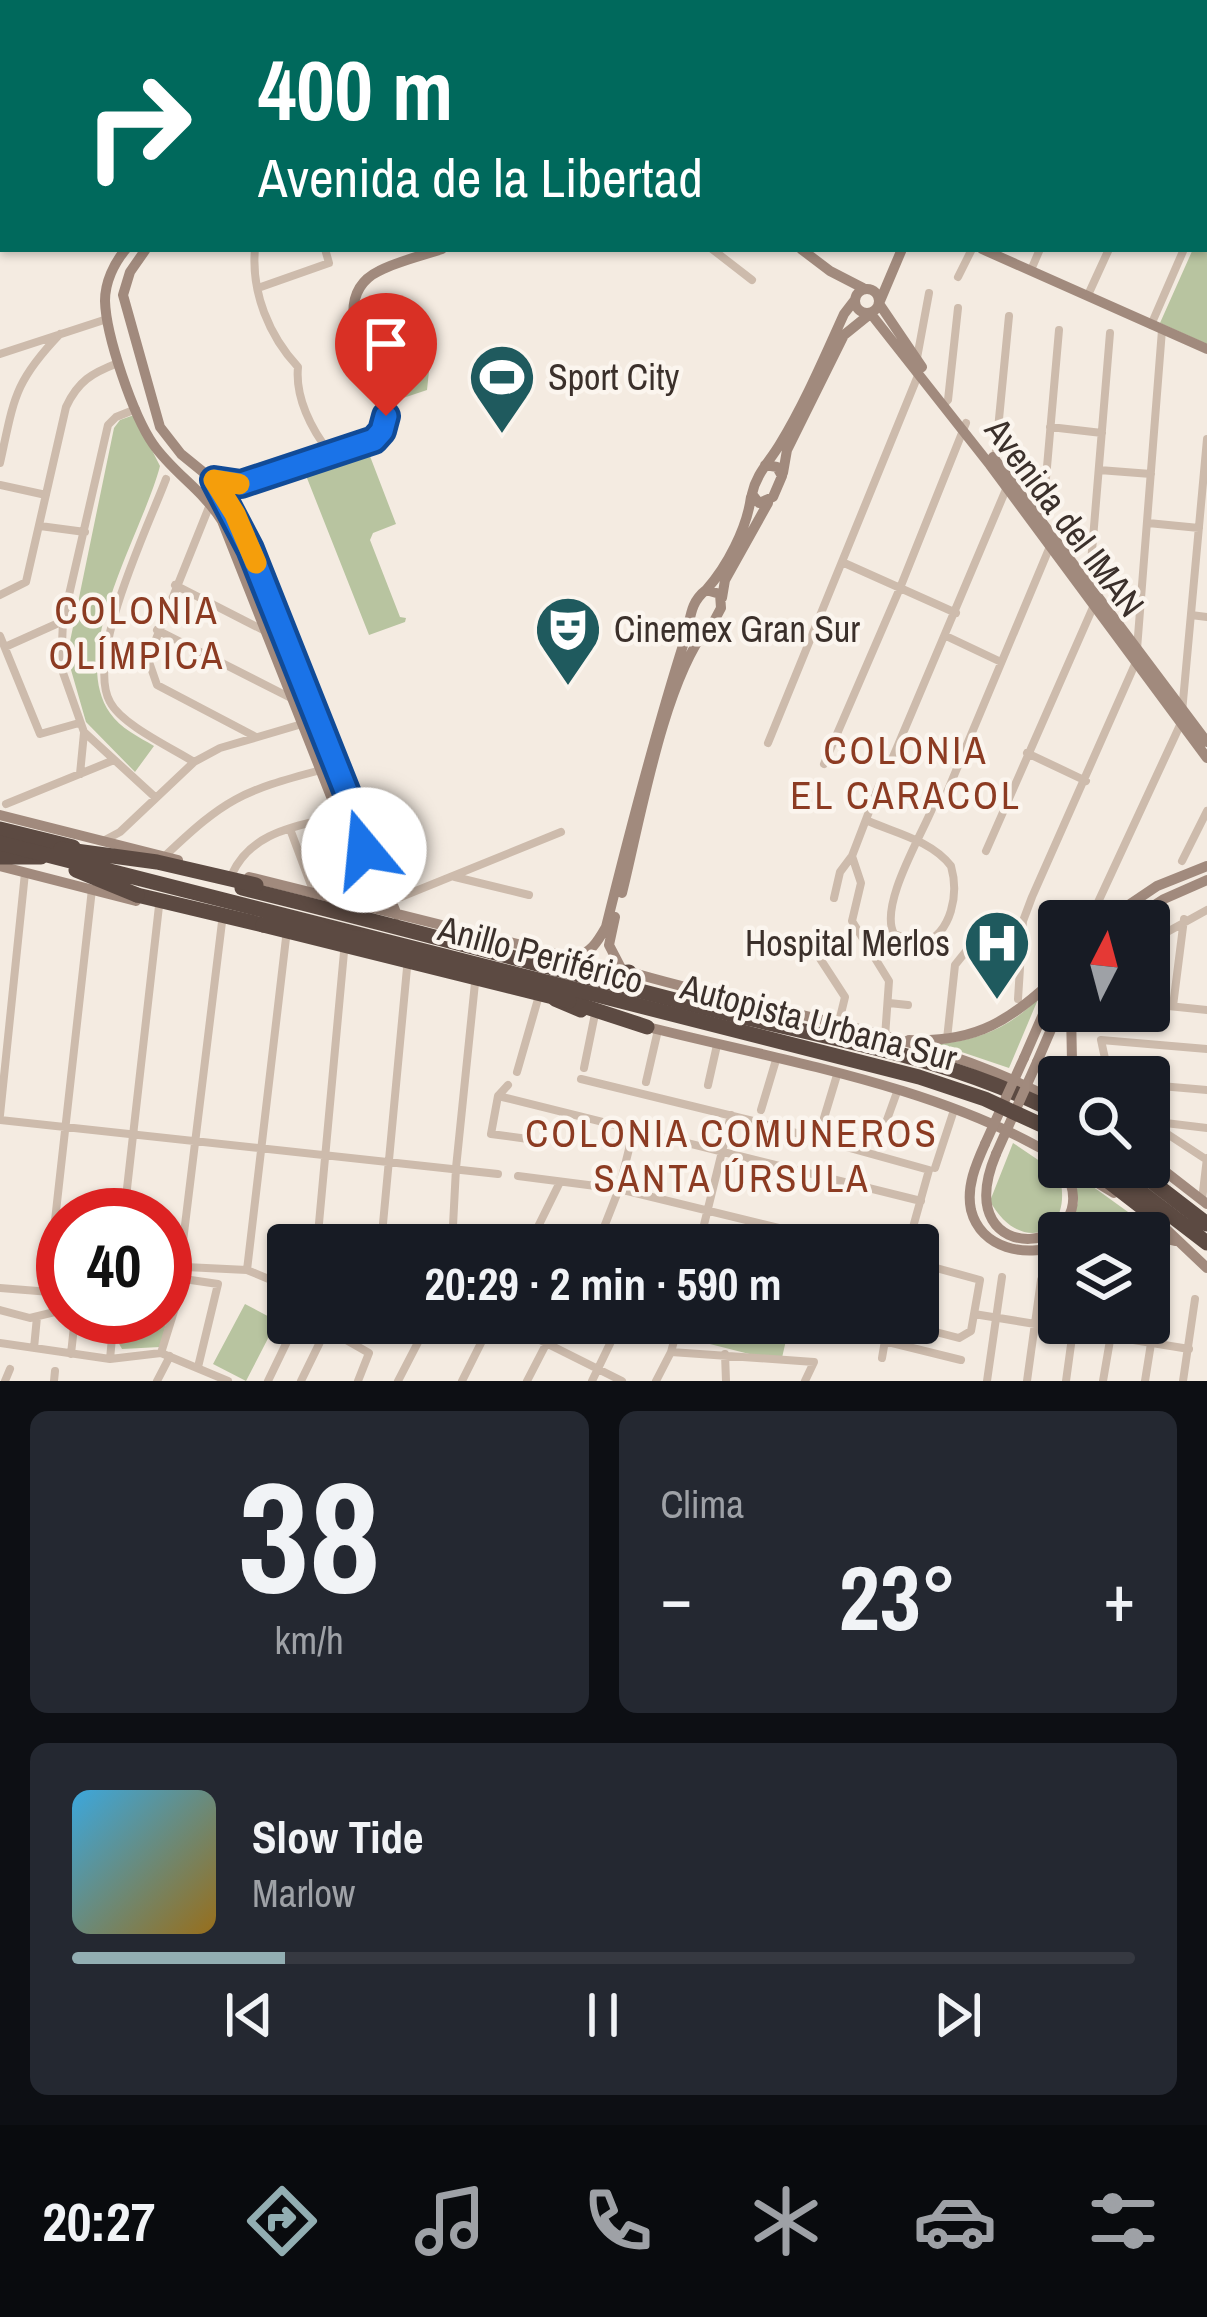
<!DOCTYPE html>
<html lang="es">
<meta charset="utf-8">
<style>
:root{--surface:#171b24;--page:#242831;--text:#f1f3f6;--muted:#9ea1a6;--line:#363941;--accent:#92aeb2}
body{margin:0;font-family:"Archivo Narrow",sans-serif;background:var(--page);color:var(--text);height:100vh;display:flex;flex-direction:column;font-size:45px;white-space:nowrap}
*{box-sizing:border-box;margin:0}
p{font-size:39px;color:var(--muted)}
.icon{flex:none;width:66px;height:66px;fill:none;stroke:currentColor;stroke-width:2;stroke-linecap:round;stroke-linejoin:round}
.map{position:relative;height:1381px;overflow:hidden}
.drawer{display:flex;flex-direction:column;gap:30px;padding:30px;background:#0d0f14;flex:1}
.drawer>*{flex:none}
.guide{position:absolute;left:0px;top:0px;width:1209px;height:252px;box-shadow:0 3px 9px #0004;background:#00695c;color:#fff;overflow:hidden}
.needle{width:78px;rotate:6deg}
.tools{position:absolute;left:1038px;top:900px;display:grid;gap:24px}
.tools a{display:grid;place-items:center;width:132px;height:132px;border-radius:12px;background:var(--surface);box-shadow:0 3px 9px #0004;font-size:60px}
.speed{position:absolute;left:36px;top:1188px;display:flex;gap:24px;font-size:60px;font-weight:700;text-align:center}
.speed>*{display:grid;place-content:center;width:156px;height:156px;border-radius:50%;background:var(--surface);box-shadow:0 3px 9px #0004;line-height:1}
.speed .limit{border:18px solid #d22;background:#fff;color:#111}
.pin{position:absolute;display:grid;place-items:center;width:102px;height:102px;color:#fff;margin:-123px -51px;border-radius:50% 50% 50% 0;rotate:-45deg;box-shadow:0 0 12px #0007}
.pin .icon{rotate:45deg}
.me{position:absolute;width:132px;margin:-66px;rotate:343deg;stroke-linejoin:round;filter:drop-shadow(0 0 9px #0008)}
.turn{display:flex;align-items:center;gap:42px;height:252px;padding:0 60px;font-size:54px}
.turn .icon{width:156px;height:156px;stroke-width:2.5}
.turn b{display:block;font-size:84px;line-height:102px}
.big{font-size:90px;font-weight:700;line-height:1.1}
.drawer .card{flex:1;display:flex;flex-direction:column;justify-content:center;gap:18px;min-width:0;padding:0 42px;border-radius:18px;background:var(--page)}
.drawer .dial{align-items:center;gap:0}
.dial b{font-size:156px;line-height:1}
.song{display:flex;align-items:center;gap:36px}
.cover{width:144px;height:144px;border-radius:18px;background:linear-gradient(135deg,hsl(200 70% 55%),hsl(40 70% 35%))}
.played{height:12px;border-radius:6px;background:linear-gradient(90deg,var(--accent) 20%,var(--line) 20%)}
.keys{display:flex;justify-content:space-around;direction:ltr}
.heat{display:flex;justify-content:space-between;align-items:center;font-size:66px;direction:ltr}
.drawer .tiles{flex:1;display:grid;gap:30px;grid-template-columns:1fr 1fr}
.card:last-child{grid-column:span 2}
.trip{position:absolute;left:267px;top:1224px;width:672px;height:120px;border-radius:12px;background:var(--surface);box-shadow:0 3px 9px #0004;font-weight:700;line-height:120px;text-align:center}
.menu{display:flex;height:192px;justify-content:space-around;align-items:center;background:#090b0e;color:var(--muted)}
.menu .icon{width:84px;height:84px}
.menu .selected{color:var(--accent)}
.menu b{font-size:54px;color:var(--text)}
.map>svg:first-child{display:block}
.green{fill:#b8c4a0}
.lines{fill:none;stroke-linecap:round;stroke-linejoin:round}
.street{stroke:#cdbbac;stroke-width:8}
.secondary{stroke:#a18a7d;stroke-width:10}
.highway{stroke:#5c4a42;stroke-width:15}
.secondary-bridge{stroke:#a18a7d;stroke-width:10}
.highway-bridge{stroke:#5c4a42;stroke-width:15}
.route-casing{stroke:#114b97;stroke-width:30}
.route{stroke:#1a73e8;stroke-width:21}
.slow{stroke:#f59e0b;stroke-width:21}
.labels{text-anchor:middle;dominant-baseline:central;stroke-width:9;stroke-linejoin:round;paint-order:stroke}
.poi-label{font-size:36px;fill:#3b302b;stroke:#fbf5ee;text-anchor:start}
.street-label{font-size:36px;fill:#3b302b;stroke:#fbf5ee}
.neighbourhood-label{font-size:39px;letter-spacing:3px;fill:#8c3b22;stroke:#fbf5ee}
</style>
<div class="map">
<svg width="1207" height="1381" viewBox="0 0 1207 1381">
<rect width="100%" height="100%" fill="#f4ebe1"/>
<path class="green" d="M1207,217V344L1160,323L1193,249H1206Z
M433,333L427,390L391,402L374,351L394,343L397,349Z
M134,415L160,466C143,532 67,652 110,713C120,728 139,737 154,746L135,772L86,722L67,656L114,428L120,420Z
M368,451L396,524L373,533L370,540L400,617L406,618L405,622L369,635L305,473Z
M1039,997L1009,1068L938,1044C977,1041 1012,1027 1039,997Z
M1013,1143L1059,1174C1076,1237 1019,1255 990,1201Z
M1074,1173L1153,1230L1094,1225L1065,1232L1078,1203Z
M165,1276L178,1277L160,1347L122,1349L117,1340L119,1317H165Z
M245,1304L277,1321L246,1381L213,1364Z
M707,1323H790L781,1362L702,1342Z"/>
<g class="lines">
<path class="street" d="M90,0L91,3
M0,1L2,0
M44,3H53
M99,3L108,0
M149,3L158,0
M1081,3L1082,0
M1151,3L1152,0
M0,17L3,16
M0,33L3,32
M1206,39L1207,37
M0,40L3,48
M1206,164L1207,165
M1206,199L1207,197
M0,225L3,222
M255,249C251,292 269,336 298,367C295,397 311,429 330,453
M712,249L752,280
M1031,270L1040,249
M958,277L972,249
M258,288L329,263L325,249
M1088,295L1109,249
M1151,325L1184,249
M0,354L107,319
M917,358L929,293
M943,405L948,400L958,308
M136,409L116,417L108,425L63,621L61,667L84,732L156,798
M1050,427L1102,433
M995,460L1009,316
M0,463C14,400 13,383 60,334
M1099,470L1151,474
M166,479C148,527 85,657 110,702C122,725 172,748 194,762
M0,485L46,495
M211,502L148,659L157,685L256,737
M1148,523L1199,528
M1042,524L1059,330
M40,526L85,532
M842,562L956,613
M175,585L265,631
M1089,587L1110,333
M0,595L26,582L66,407C78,381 92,373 118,363
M1191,615L1207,617
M157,630L289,697
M0,636L40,734L79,723
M946,636L1001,662
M5,647L63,621
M768,743L919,373
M1027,753L1086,781
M824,764L900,588L966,423
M890,764L1007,487
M80,774L84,733
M945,797L1051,544
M6,804L114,760
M868,821C896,833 932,841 951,866C959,894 952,932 923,944L894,934C879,906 920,838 932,809
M290,829L314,893
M105,840L120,832L194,762L220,748L302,724
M986,851L1094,605
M165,856C225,799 241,791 321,770
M852,856L861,883L852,921L889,981L885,1037
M1182,861L1207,811
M232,874C254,826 308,826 354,811
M455,877L529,895
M834,898L840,872L852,856L880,783
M391,901L561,832
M1093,913L1181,723L1207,439
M838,939L817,954L845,997L838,1026
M1149,942L1207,910
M1018,999L1023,921L1032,897L1136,662L1162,330
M889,1003L908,1005
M1149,1004L1207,1010
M1173,1006L1184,919
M947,1039L955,965L971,945
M584,1068L595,1014
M517,1072L538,999
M1109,1077L1101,1040L1207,1049
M581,1079L753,1121L929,1170L908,1245
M646,1082L658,1030
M508,1085L498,1096L491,1134L528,1139
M708,1085L717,1045
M1149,1085L1207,1090
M498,1096L921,1201
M761,1110L776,1060
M0,1115L25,873
M824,1118L837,1075
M0,1120L498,1174
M1149,1121L1207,1128
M1149,1122L1207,1160
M884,1128L897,1092
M935,1168L954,1110
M518,1176L619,1189L849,1245
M1202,1200L1207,1158
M124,1215L159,906
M317,1245L344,952
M381,1245L407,968
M452,1245L456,1168L475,983
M529,1245L560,1182
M597,1245L619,1189L634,1129
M699,1245L731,1115
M165,1266L247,1270L288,1287
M180,1266L222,922
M247,1270L286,938
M0,1288L63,1293
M47,1292L92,889
M0,1310L30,1318L63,1310
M974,1314L1189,1349
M506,1323L622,1381
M901,1323L959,1338L971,1331L980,1280L918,1263
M884,1341L961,1360
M0,1343L110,1359L161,1353L228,1381
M34,1348L37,1317
M671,1352L814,1362L805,1381
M161,1353L184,1279L218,1284L198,1367
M71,1354L75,1317
M725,1354L726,1381
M882,1358L888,1323
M110,1359L114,1317
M5,1381L10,1369
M54,1381L55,1371
M157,1381L170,1356
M268,1381L296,1323
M301,1381L322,1338L334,1333L369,1353L358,1381
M398,1381L428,1323
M462,1381L491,1323
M527,1381L557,1323
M592,1381L620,1323
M656,1381L671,1352L679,1323
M987,1381L1002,1277
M1027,1381L1041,1280
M1066,1381L1074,1323
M1103,1381L1113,1323
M1145,1381L1161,1281
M1183,1381L1195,1299"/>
<path class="secondary" d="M427,0L435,3
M474,0L478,3
M265,3L268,0
M338,3L341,0
M1015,3L1016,0
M0,117L3,116
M0,134L3,133
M126,249C114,263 105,282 105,301C106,336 133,415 153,444C173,473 203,490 222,521L366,885V894L358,905
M146,249L130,272L123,295L160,427L181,454L213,480L235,514L397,915
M801,249L830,271L863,288
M982,249L1207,349
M855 301a12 12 0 1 1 24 0a12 12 0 1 1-24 0Z
M880,301L902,249
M880,305L922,367
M871,314L990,465L1207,758
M993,457L1207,742
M765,465L777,467L782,476L773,497L759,503L752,494C756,474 770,461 780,444C805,403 824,358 844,314L854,301
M783,473L787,450L844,335L870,314
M215,480L241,484L374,440L383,431L386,416C374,376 323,298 379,271C398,261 421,256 442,249
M706,590C727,567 747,528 751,497
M722,598L725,580L768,503
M0,815L178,860
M0,866L136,901
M249,877L574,958
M622,893C640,821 663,684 707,628
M615,917L609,945L622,970
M1105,921L1157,886L1207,866
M1130,921L1164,899L1207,880
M573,957C590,955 598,941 606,927C630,830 655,734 685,639C691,620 689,603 706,590L720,594L721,608L713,623L701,629L690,622
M627,971C769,1014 928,1030 1059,1103
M1071,1011L1072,1061L1078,1077
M644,1026C777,1060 942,1086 1059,1159
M909,1040C978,1043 1010,1020 1059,975
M1024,1058L1058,980
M1037,1062L1059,1011
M985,1144C976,1164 966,1187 971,1210C981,1249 1026,1258 1059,1245
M996,1154C945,1276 1115,1254 1063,1167
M1158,1166L1207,1204
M1071,1167L1114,1193
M1151,1215L1207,1268
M1089,1233H1138
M1149,1235L1175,1241"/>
<path class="highway" d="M0,829L73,847
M0,857H41
M242,888C398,926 554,969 710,1009C828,1039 950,1056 1059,1114
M137,895L263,925
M567,962L618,973L629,972
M555,999L581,1010
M571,1002L647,1027
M1149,1161L1160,1167
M1090,1167L1156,1218
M1108,1167L1207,1243
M1133,1167L1207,1224"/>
<path class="secondary-bridge" d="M985,1144L1024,1058
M996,1154L1037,1062"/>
<path class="highway-bridge" d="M0,843L919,1077L985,1099L1059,1133
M61,849L157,862L256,885
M76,870L137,895
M263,925L569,1001"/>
</g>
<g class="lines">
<defs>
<path id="route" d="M364,850L368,846L250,549L214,480L241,484L374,440L382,431L386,416"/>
</defs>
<use href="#route" class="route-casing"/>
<use href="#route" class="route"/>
<path class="slow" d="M239,484L214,480L235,514L256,563"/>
</g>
<defs>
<symbol id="stadium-pin" viewBox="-11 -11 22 30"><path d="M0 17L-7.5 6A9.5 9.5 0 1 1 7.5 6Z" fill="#1f5a5e" stroke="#fbf5ee"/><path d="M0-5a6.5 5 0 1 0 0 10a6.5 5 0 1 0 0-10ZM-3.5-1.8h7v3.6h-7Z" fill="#fff"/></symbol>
<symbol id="theatre-pin" viewBox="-11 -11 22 30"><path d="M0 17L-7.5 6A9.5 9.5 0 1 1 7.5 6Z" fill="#1f5a5e" stroke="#fbf5ee"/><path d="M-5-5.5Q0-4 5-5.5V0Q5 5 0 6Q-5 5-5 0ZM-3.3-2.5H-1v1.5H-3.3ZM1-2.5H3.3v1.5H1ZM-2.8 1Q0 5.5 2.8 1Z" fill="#fff"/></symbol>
<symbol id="hospital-pin" viewBox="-11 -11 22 30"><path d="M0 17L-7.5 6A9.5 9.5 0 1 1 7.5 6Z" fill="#1f5a5e" stroke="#fbf5ee"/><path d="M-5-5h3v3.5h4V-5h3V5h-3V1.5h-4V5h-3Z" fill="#fff"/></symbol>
</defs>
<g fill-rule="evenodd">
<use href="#stadium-pin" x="464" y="339" width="76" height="104"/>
<use href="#theatre-pin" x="530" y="591" width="76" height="104"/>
<use href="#hospital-pin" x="959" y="905" width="76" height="104"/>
</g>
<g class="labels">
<g class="poi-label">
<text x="548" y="377">Sport City</text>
<text x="614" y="629">Cinemex Gran Sur</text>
<text x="950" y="943" text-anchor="end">Hospital Merlos</text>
</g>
<g class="street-label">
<text transform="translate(1065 517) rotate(53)">Avenida del IMAN</text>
<text transform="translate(541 954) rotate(15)">Anillo Periférico</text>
<text transform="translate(819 1022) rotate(15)">Autopista Urbana Sur</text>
</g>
<g class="neighbourhood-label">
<text x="137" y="610">COLONIA<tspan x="137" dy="45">OLÍMPICA</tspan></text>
<text x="906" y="750">COLONIA<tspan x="906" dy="45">EL CARACOL</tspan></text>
<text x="732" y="1133">COLONIA COMUNEROS<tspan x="732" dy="45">SANTA ÚRSULA</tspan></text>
</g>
</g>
</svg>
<div class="tools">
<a><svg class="needle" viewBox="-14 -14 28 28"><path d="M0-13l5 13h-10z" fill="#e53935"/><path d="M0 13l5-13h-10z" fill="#9ea1a6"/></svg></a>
<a><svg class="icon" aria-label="search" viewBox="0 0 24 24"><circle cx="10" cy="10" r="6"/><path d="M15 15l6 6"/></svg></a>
<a><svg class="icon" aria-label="layers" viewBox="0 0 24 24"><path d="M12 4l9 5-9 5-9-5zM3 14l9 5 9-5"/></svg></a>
</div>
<div class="speed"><div class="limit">40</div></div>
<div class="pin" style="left:386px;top:416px;background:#d93025"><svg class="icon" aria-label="arrive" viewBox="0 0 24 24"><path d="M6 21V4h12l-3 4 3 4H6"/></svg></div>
<svg class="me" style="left:364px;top:850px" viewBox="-20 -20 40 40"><circle r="19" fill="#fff"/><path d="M0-13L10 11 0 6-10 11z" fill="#1a73e8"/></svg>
<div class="trip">20:29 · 2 min · 590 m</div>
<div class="guide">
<div class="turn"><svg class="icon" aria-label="right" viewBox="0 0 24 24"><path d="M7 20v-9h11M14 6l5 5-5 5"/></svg><div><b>400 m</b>Avenida de la Libertad</div></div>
</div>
</div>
<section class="drawer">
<div class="tiles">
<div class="card dial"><b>38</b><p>km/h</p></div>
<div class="card"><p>Clima</p>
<div class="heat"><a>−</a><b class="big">23°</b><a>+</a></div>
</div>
<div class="card">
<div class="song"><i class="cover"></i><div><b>Slow Tide</b><p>Marlow</p></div></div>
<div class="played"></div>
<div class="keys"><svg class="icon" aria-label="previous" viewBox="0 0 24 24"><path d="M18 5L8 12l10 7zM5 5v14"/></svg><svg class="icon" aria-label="pause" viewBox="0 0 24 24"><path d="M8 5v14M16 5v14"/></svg><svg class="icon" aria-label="next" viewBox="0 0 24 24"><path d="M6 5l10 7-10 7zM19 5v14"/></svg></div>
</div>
</div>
</section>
<nav class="menu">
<b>20:27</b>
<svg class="icon selected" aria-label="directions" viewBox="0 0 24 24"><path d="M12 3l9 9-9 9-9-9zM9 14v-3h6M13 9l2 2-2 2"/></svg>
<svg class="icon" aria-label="music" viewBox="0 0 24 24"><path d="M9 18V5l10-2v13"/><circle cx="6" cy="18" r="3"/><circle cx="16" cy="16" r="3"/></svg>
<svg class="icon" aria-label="phone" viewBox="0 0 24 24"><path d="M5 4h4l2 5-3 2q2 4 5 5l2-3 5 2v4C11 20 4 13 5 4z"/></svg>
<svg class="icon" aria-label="climate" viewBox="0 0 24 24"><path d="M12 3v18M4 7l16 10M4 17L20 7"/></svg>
<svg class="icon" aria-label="car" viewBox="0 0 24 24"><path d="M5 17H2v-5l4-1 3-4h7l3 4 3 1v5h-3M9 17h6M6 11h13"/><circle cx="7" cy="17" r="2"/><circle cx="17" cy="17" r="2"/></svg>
<svg class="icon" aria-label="filters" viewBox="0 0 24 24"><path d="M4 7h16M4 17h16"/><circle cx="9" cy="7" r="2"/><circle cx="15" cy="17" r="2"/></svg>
</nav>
